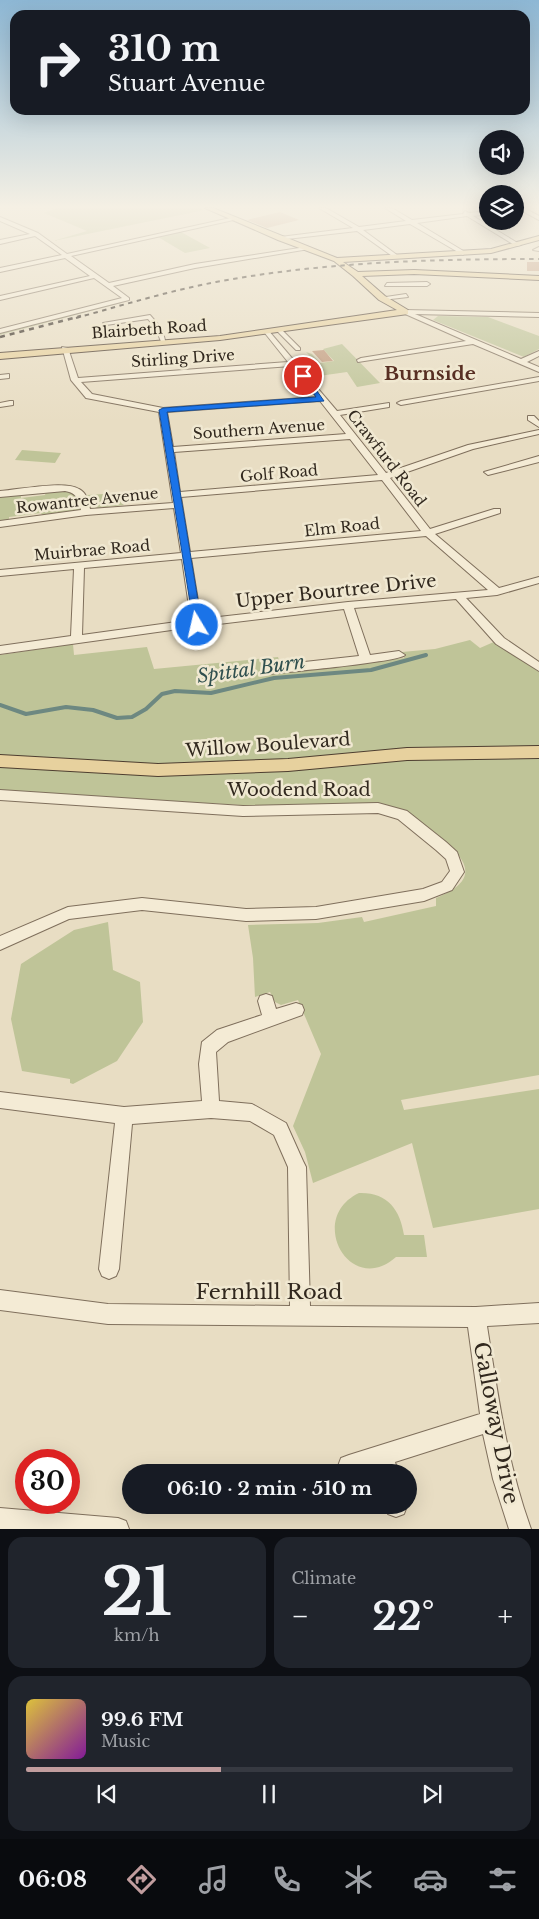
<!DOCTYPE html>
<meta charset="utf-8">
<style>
:root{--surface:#171b24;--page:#20242c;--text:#f1f3f6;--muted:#9ea1a6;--line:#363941;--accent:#c19d9e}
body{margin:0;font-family:"Libre Baskerville",serif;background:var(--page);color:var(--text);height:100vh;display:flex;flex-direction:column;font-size:19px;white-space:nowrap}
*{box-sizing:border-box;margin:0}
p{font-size:16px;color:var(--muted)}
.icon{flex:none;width:28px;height:28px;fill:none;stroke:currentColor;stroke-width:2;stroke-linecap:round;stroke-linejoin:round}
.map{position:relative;height:1529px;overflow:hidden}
.side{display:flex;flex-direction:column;gap:8px;padding:8px;background:#0d0f14;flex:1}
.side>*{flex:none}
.banner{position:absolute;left:10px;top:10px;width:520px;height:105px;border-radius:15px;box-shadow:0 5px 20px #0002;background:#171b24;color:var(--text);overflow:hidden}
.tools{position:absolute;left:479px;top:130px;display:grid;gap:10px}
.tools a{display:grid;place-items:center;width:45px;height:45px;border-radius:50%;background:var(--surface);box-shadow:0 5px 20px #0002;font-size:25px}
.speed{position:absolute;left:15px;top:1449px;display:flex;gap:10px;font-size:25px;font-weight:700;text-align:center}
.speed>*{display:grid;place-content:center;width:65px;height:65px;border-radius:50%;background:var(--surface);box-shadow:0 5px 20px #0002;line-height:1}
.speed .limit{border:8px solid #d22;background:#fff;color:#111}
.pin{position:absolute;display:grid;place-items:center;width:42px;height:42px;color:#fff;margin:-21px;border:2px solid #fff;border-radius:50%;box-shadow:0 1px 5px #0007}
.me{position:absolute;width:55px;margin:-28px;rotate:351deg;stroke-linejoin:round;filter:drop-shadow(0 0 4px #0008)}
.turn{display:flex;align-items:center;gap:18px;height:105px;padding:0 15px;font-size:22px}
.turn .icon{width:65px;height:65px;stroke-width:2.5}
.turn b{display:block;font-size:35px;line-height:42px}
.big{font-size:38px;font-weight:800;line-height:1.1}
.side .tile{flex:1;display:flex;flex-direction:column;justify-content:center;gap:8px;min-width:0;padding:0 18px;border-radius:15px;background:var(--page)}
.side .dial{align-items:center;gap:0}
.dial b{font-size:65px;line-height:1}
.song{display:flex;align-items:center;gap:15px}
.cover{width:60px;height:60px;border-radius:8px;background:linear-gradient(135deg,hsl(50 70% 55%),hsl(290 70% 35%))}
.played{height:5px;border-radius:2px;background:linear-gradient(90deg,var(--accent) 40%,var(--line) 40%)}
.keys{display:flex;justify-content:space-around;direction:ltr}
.heat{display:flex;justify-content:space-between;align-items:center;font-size:28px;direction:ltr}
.side .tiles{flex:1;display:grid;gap:8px;grid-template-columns:1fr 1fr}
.tile:last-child{grid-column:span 2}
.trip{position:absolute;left:122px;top:1464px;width:295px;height:50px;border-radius:25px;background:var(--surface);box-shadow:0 5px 20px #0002;font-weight:800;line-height:50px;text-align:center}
.dock{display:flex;height:80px;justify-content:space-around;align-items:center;background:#090b0e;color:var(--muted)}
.dock .icon{width:35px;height:35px}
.dock .selected{color:var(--accent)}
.dock b{font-size:22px;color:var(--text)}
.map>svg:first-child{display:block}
.green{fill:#bfc498}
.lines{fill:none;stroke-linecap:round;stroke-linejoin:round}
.stream{stroke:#6d8881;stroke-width:4}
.building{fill:#c19a7d}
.minor-casing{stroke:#7f6f5c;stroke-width:2}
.major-casing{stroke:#4e3e30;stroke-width:2}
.minor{fill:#f4ebd5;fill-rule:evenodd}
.major{fill:#e7d19e;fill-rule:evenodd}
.rail-far1{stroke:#31281e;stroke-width:2;stroke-dasharray:4.5 4.5;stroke-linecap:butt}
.rail{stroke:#31281e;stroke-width:2.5;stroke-dasharray:5 5;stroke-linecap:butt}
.route{fill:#1a73e8;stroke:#114b97}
.labels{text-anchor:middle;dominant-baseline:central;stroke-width:5;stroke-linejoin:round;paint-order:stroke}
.far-street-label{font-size:15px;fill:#31281e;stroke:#f0e8d1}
.street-label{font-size:18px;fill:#31281e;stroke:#f0e8d1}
.far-district-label{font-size:19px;font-weight:bold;fill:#582f23;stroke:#f0e8d1}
.water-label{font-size:19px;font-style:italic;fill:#2f4f4e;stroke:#f0e8d1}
.near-street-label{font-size:21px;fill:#31281e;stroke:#f0e8d1}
</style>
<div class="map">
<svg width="539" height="1529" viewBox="0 0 539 1529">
<rect width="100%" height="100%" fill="#e8ddc3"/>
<path class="green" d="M57,208H199L205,210L53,241L87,231L44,213Z
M181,232L210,248L185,253L158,237Z
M119,302L121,303L0,335V331Z
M438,316L488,317L539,336V349L524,357L433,320Z
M342,344L380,383L357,387L347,372L312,377L302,363L316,362L306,352L312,354L320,363L334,361L323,349Z
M22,450L61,453L55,463L15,460Z
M63,490L78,494L80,511L43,516L41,513L9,517V520L0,522V495L21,494V498L45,495L46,492Z
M120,493L121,503L124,505L95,508L88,506L87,495Z
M470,640L480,648L496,641L539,672V1075L401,1100L404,1110L539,1089V1209L433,1228L412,1143L313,1183L305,1152L293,1126L321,1054L298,1000L281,1005L275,1002L270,992L255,997L253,958L248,925L318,923L362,917L364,922L436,906V898C480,880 469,861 439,836C421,821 406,809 383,805H241L0,791V655L73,644L74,655L147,647L154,669L278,657L280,663L268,673L404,658L402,652L435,649Z
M108,922L113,970L140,982L143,1022L117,1061L73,1084L70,1083V1079L22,1071L11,1019L21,964L74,930Z
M359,1193C387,1192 400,1209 404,1235H424L427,1257H396C350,1298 306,1218 359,1193Z"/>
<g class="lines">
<path class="stream" d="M0,705L26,714L66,707L93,710L117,718L132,717L146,709L162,694L175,691L211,693L274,678L371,670L426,655"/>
</g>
<path class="building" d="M280,212L299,220L267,228L247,220Z
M527,262H539V271H527Z
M324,350L333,361L322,362L312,351Z"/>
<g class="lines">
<defs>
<path id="minor" d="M319,208H326L359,227L406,221L385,208H392L412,220L463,214L465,211L469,213L488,211V214L473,216L521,245L516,246L467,216L417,223L465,252L463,255L410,224L363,230L397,255L395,258L357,231L278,240L280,237L353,228Z
M517,208H524L539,216V220Z
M0,217L38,233L67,254L235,217L238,219L71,256L109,283L195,264L306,247L309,249L195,268L113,286L129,298V300L0,333V329L122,298L94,278L0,300V296L90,276L65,258L0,272V268L62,255L35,236L0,244V240L30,234L0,221Z
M539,247V251L533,250Z
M387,283L427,282L430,284L427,286H385Z
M406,294L408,297L382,300L379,298Z
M405,310L539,313V317L415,314L521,359L539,351V356L527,362L539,367V372L473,344L358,362L357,360L361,358L466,341L403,313L402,312Z
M150,315L162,329L166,344H162L156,329L148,319L106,325L103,323Z
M276,328H280L300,348V350H296L276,330Z
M264,330H268L337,411L389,403V407L340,415L386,473L468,445L539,430V434L473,449L390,478L430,529L494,509H500V513L435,534L499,588L539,577V583L497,595L466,598L504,638L539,662V671L496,644L456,599L354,608L370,655L399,651L405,655C399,662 286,672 268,674L262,670L268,666L359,656L344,609L202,626L197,628L193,627L0,654V646L71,636L74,569L0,576V570L181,553L174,508L86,515L0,527V521L81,510C78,499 77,493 65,491L0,497V491C18,490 64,480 79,489C87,493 88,501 90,509L173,503L159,412L86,398L71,380L62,347L68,348L78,378L288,362L264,332ZM291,366L317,397L163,408L92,394L81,382ZM320,401L346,434L173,447L167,412ZM350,439L378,475L180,492L174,452ZM382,480L421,531L190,552L181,497ZM426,536L488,590L348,602L201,619L191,558ZM182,559L191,620L82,635L84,568Z
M9,374V378L0,379V375Z
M539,377V381L401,405L397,403L401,401Z
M10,401H13V405L0,407V403Z
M528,416H534L539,421V427L528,420Z
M539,456V462L488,475L484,472Z
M0,790L243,806L378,803L407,811L446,842L457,852L464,872L452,890L424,901L316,919L246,921L142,910L69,919L0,950V936L68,907L142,898L246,909L316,907L423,889L442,882L450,871L446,859L436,850L398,819L378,813L243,816L0,800Z
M266,994L272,996L276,1009L296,1003L302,1005L304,1010L302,1015L228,1042L216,1052L219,1101L252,1104L286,1123L303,1161L306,1167L310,1306L476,1307L539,1303V1323L487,1326C498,1395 507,1463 531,1529H509L493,1479L483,1434L395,1462L398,1472H376L375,1469L363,1472H341L338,1466L341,1458L349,1455L480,1414L468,1327L108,1324L0,1310V1290L108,1304L290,1306L288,1167L274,1135L250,1121L211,1118L132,1124L119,1269L116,1276L109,1279L102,1276L99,1269L115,1123L0,1108V1092L124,1107L202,1101L199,1064L202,1042L217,1030L262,1015L258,1001L260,996Z
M384,1505H407V1506L404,1514L396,1517L388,1514Z
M0,1508L118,1518L126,1521L129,1529H0Z"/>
<path id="major" d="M205,208H213L337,258L491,249L539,236V240L491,253L343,262L358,272L414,270L539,276V280L414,274L362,276L385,296L408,310V314L220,340L0,359V353L220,336L397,310L379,300L353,276L334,261L278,240Z
M539,746V758L407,760L288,771L158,776L0,767V755L158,764L288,759L407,748Z"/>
</defs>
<use href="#minor" class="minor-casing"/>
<use href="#major" class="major-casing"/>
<use href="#minor" class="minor"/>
<use href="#major" class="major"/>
<path class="rail-far1" d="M76,318C123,305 169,291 216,282C323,262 431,259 539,259"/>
<path class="rail" d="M0,337L81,316"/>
</g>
<linearGradient id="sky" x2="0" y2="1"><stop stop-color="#8db7d4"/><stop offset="0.49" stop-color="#f5f0e4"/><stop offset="1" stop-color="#f5f0e4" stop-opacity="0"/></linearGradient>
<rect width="539" height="422" fill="url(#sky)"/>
<path class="route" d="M300,374H305L324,401L167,412L202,625L197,628L194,627L159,410L163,408L316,397Z"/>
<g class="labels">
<g class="far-street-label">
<text transform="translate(149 329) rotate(-4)">Blairbeth Road</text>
<text transform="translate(183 358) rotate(-4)">Stirling Drive</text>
<text transform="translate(259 429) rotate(-4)">Southern Avenue</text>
<text transform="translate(387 458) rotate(52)">Crawfurd Road</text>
<text transform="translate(279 473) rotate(-5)">Golf Road</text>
<text transform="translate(87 500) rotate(-6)">Rowantree Avenue</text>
<text transform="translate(342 527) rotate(-6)">Elm Road</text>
<text transform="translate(92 550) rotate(-5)">Muirbrae Road</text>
</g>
<g class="street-label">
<text transform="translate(336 591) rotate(-6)">Upper Bourtree Drive</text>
<text transform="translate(268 745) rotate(-4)">Willow Boulevard</text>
<text x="299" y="790">Woodend Road</text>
</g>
<g class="far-district-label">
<text x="430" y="373">Burnside</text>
</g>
<g class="water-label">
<text transform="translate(251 669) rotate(-8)">Spittal Burn</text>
</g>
<g class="near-street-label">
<text x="269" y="1292">Fernhill Road</text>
<text transform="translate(496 1423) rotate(79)">Galloway Drive</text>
</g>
</g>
</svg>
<div class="tools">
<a><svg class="icon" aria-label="sound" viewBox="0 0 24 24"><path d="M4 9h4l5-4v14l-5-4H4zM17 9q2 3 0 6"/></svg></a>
<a><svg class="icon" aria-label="layers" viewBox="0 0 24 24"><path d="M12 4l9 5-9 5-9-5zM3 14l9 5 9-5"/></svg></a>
</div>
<div class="speed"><div class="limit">30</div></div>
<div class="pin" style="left:303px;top:376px;background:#d93025"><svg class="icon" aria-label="arrive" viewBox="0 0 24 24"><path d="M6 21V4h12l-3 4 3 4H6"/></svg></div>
<svg class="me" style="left:197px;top:625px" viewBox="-20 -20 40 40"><circle r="17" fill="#1a73e8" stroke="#fff" stroke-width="3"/><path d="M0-11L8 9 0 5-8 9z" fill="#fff"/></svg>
<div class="trip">06:10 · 2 min · 510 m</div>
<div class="banner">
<div class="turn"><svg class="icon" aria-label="right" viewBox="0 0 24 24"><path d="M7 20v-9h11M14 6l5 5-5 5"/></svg><div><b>310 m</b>Stuart Avenue</div></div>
</div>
</div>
<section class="side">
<div class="tiles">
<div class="tile dial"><b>21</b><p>km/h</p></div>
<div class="tile"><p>Climate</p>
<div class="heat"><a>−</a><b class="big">22°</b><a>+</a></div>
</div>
<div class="tile">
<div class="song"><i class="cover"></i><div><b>99.6 FM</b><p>Music</p></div></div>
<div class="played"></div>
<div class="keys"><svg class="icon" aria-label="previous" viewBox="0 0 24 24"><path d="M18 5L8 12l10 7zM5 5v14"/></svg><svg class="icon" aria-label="pause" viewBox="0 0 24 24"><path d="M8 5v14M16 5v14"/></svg><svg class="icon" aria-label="next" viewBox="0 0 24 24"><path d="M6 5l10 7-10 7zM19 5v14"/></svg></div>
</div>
</div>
</section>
<nav class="dock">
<b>06:08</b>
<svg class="icon selected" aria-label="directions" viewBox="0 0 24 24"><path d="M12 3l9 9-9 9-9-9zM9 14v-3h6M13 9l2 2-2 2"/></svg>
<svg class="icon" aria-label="music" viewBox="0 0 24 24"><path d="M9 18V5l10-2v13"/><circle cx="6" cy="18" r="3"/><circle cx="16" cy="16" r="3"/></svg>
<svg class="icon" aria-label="phone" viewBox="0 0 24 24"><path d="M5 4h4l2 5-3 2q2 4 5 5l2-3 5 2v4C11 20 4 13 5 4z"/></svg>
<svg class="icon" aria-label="climate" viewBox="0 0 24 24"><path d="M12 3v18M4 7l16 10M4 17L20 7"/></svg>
<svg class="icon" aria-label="car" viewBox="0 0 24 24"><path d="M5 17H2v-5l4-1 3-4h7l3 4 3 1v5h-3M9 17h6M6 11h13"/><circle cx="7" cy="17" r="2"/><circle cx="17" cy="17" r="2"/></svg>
<svg class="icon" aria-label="filters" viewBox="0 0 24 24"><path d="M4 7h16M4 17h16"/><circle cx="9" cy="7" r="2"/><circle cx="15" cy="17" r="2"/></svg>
</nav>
